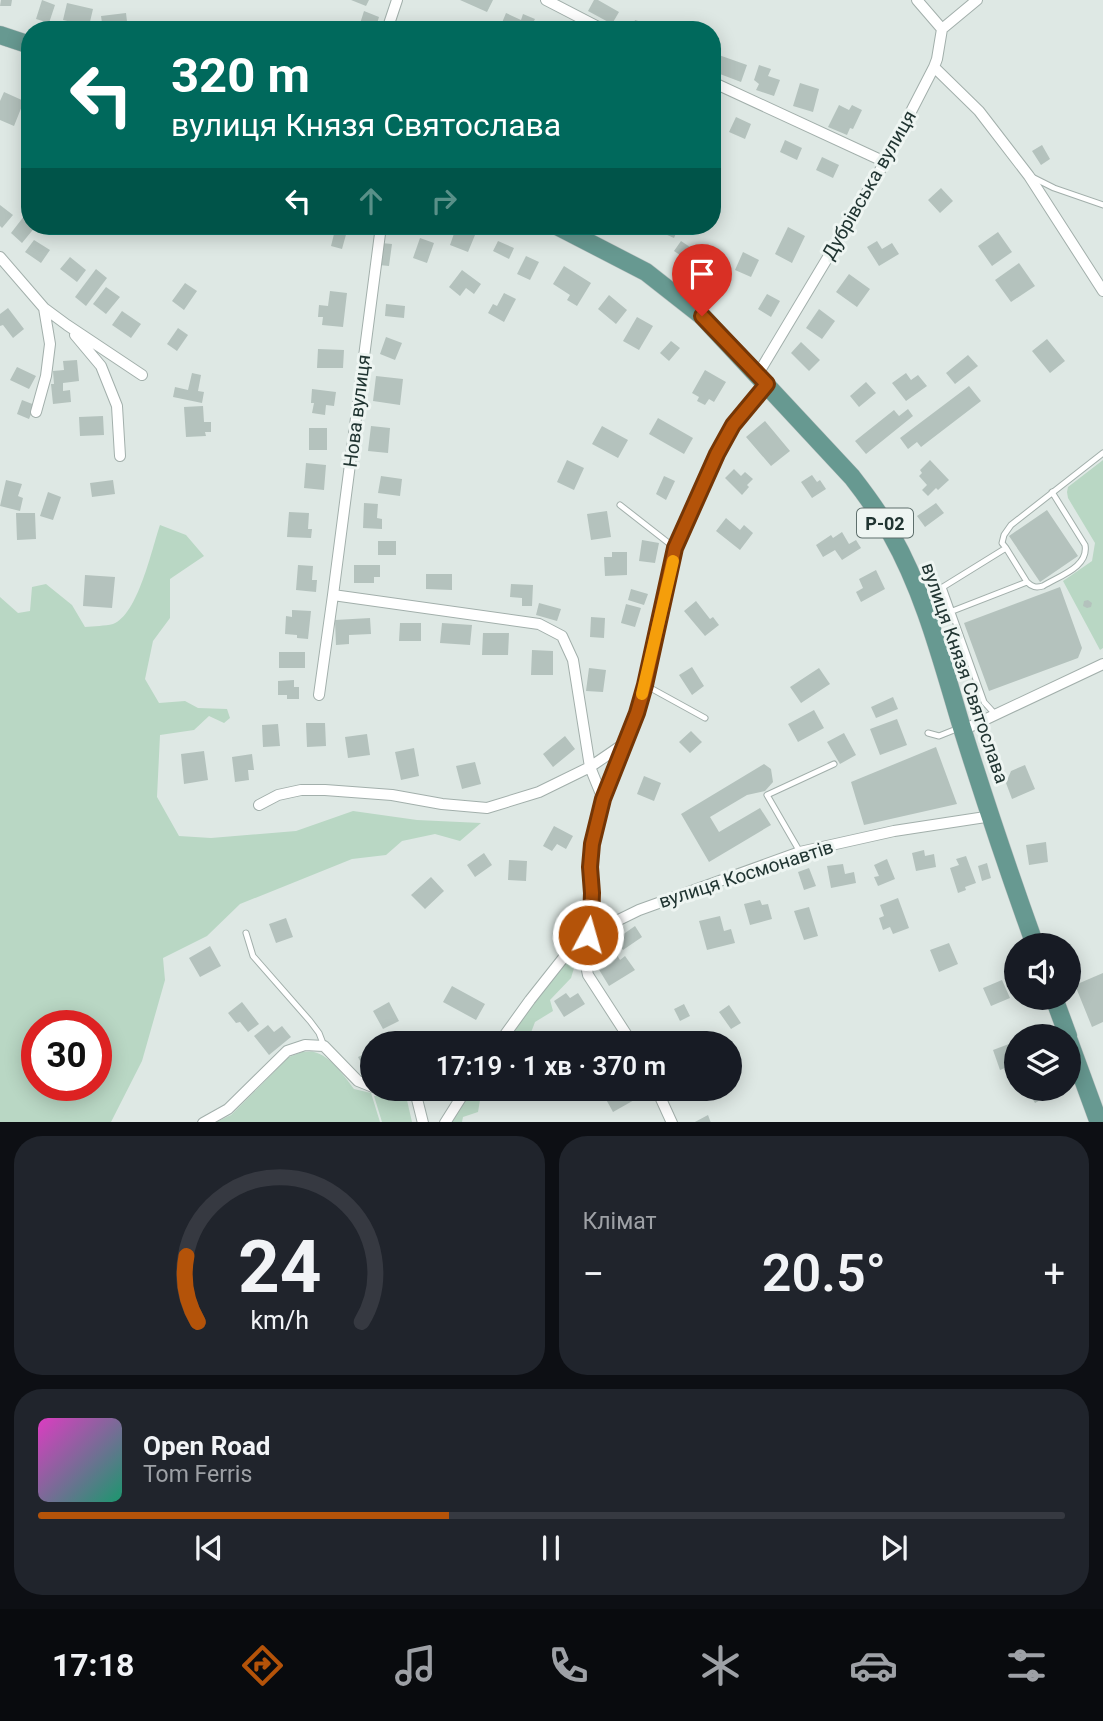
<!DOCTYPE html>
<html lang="uk">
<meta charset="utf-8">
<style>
:root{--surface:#171b24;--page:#20242c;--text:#f1f3f6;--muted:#9ea1a6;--line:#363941;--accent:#b45309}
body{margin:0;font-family:Roboto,sans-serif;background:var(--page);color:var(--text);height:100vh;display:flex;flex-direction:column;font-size:26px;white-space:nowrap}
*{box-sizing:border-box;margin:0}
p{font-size:23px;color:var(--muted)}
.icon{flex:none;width:38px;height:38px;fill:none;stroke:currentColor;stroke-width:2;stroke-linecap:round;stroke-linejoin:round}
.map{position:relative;height:1122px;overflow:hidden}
.panel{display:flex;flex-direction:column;gap:14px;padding:14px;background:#0d0f14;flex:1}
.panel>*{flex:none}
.hud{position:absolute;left:21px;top:21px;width:700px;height:214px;border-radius:28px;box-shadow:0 4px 18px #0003;background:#00695c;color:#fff;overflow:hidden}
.buttons{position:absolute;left:1004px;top:933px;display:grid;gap:14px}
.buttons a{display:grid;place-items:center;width:77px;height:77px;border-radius:50%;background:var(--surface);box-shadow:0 4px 18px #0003;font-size:35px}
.speed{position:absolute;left:21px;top:1010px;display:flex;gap:14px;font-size:35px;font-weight:700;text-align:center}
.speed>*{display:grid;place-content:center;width:91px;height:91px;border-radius:50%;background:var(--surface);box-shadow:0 4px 18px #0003;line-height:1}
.speed .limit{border:10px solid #d22;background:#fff;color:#111}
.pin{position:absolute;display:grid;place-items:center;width:60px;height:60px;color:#fff;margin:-72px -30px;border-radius:50% 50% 50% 0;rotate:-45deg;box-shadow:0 0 7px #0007}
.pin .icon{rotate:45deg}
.me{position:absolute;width:77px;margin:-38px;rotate:6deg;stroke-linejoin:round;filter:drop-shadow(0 0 5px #0008)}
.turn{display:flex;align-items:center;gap:24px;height:147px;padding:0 35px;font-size:32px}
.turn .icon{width:91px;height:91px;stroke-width:2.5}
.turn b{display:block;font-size:49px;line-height:60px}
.lanes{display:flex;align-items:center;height:66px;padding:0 35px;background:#0003;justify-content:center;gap:35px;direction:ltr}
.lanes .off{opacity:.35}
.big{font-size:52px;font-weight:600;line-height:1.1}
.panel .card{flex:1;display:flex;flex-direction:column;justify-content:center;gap:10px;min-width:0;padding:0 24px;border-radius:28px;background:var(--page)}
.panel .dial{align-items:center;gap:0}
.dial svg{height:182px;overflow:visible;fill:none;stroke:var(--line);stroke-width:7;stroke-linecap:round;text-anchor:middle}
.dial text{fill:var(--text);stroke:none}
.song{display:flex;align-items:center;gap:21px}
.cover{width:84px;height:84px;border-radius:10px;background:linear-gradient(135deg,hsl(310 70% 55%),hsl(160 70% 35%))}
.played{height:7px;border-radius:4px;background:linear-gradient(90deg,var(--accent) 40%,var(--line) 40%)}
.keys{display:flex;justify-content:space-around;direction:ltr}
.heat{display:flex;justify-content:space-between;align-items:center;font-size:38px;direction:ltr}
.panel .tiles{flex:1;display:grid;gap:14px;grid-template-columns:1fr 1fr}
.card:last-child{grid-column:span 2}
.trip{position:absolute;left:360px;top:1031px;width:382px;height:70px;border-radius:35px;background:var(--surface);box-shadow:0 4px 18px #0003;font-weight:600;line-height:70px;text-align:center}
.tab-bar{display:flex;height:112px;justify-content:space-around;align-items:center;background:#090b0e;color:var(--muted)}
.tab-bar .icon{width:49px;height:49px}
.tab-bar .active{color:var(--accent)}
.tab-bar b{font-size:32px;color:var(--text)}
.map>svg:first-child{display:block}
.green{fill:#b9d7c4;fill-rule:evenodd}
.building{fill:#b4c2bd}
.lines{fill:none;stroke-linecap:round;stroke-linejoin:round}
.service-casing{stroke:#a2afab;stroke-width:7}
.minor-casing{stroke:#a2afab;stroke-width:12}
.primary-casing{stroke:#bcc2c2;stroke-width:19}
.service{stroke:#fff;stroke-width:5}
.minor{stroke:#fff;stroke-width:10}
.primary{stroke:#679991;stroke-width:18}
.route-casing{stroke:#753606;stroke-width:18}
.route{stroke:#b45309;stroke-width:12}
.slow{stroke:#f59e0b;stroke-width:12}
.labels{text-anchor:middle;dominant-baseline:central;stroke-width:6;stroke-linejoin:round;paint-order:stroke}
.shield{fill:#eef5f2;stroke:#5e6f6c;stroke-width:2}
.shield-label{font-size:18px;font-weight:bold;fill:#213532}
.street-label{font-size:19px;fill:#213532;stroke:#eef5f2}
</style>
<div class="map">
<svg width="1103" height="1123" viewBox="0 0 1103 1123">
<rect width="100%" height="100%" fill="#dee8e4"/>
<path class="green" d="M1103,460V648L1100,650L1063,581L1092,561L1095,543L1068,498L1067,492L1068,487Z
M160,525L186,535L204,556L170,579V618L153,641L145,679L159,703L185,701L198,708L227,709L230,718L224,723L209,716L194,730L160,735L157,797L179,836L211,838L296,831L353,811L417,820L481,823L460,841L435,834L402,841L386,855L352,859L240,904L207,936L163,958L165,980L142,1061L111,1122H0V597L18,613L30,611L32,587L46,584L72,605L85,627C94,626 105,626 113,624C138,615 152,548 160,525ZM37,1026H96V1085H37Z
M578,955L571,978L550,1000L553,1011L535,1022L527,1043H504L533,1003L567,960Z
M302,1052C306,1052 310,1051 314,1052C331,1056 344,1076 354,1089L371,1093L380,1122H216L231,1115L289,1057Z
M472,1089H487L480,1100L478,1112L463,1117L462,1122L450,1123Z
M374,1096H406L412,1122H382Z"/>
<path class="building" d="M1,0H12L11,6H0Z
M42,0L55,5L49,23L36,19Z
M351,0H369L366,6Z
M460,0H493L487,12Z
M594,0H598L619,12L612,24L588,11Z
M67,3L93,9L89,26L63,20Z
M364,11L379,17L375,30H358Z
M126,13L128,30H103L101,16Z
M506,13L521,20L523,14L535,19L531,27L529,26L527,30H499Z
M635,20L663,29L662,30H632Z
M716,54L747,65L741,82L712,71V65Z
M759,65L771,69L768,76L780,80L774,96L756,90L759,84L754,80Z
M800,83L819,89L813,112L793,106Z
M4,92L24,101L14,126L0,120V101Z
M839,105L849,110L852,105L862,110L853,129L850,128L847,135L828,127Z
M712,110L721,113L712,133Z
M736,117L751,124L745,139L729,132Z
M785,140L802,148L797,160L780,152Z
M1042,145L1050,159L1041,165L1032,151Z
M822,157L839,165L833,178L816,170Z
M941,188L953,201L940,213L928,200Z
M0,205L13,215L2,228L0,226Z
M28,211L30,213V226H36L22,243L11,233Z
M336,226H362L360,234L347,231L342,249L331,246Z
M402,226H420L418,231Z
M658,226H679L674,238L656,230Z
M788,227L805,236L792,263L775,254Z
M456,228L475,235L468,252L450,245Z
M998,232L1012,252L992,266L978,246Z
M420,238L434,243L427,263L413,258Z
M34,240L50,250L41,263L25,252Z
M498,241L514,248L509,259L493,251Z
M681,241L699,253L692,263L674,251Z
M877,241L882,249L892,243L899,254L879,266L867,247Z
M381,243L392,244L389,266L379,265Z
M743,252L759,260L751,277L735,270Z
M526,256L539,262L530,280L517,274Z
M70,257L86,270L77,282L60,269Z
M1019,263L1035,286L1011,302L995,280Z
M564,266L591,283L577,306L567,300L570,295L553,284Z
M96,269L107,278L86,306L75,297Z
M462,270L481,284L474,294L466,288L460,296L449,287Z
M710,270L724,278L715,293L701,286Z
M849,274L870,289L857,307L836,292Z
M185,283L197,291L184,310L172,301Z
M106,287L120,297L106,314L93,304Z
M330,291L347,293L343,327L322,325L323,317H318L319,305L328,306Z
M504,293L516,299L504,322L488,313L493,304L497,306Z
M767,294L780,301L771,317L758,309Z
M609,295L627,310L616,324L598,309Z
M386,304L405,306L404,318L385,316Z
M8,308L24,329L13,338L3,325L0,326V314Z
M819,309L835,321L822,339L806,328Z
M122,311L141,324L131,338L112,325Z
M637,317L653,326L639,350L623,341Z
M178,328L188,335L177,351L167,344Z
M386,337L402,343L395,360L380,354Z
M1047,339L1065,361L1050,373L1032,351Z
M671,341L680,348L669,361L660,353Z
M801,342L820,360L809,371L791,353Z
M318,349L344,350L343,368H317Z
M968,355L978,366L955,384L946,373Z
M77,360L79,381L63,383V391L70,390L71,402L53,404L51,384H54L53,371L64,370L63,361Z
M17,367L36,376L29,389L10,380Z
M705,370L726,382L714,402L709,399L705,405L697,401L699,397L692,393Z
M192,373L201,375L198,391L204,392L202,403L173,397L175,387L188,390Z
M906,373L911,380L918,375L927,386L906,401L892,383Z
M376,376L403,379L400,405L373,401Z
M866,382L876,393L859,407L850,396Z
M969,386L981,401L921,447L917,442L908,449L900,438Z
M312,389L336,392L334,406L326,405L325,415L312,413L314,403H311Z
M22,400L35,405L29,419L17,414Z
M203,406L204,422H211V432H205L206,436L186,437L184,407Z
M908,409L913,416L866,454L855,441L894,410L899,416Z
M103,416L104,435L80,436L79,417Z
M658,418L693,438L684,454L649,434Z
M765,421L790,451L771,466L746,437Z
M371,426L390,428L388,453L368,451Z
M602,426L628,440L618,458L592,444Z
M309,428H327V450H309Z
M567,460L584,468L574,490L557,482Z
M930,460L949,480L938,490L936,488L928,496L922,490L927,485L919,476L922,473L920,470Z
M306,463L326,465L324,490L304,488Z
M734,469L741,476L745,472L753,479L747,485L749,487L742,495L725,478Z
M812,475L817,482L820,480L826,489L812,498L801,482Z
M381,476L402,479L400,496L378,493Z
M664,476L675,481L666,500L656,494Z
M6,480L22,484L18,496L23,498L20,511L0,506Z
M113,480L115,494L92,497L90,483Z
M48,492L61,497L53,520L40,516Z
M364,503L378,504L377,518L382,519V529L363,528Z
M936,503L944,513L925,527L917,516Z
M1047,510L1078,556L1040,582L1009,536Z
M607,511L611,537L591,540L587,514Z
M289,512L309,513L308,529H312L311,538L287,537Z
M16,513H35L36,539L17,540Z
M726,518L740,530L744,525L753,533L740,550L716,531Z
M842,532L849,544L856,540L861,548L842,560L835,550L823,557L816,545L831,535L833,538Z
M642,540L659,543L655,563L639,561Z
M378,541H396V555H378Z
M612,552H627V575L605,576L604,557H612Z
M298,565L313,566L312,580H317L316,592L296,590Z
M354,565H380V577H374V583H354Z
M876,570L885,589L861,602L856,592L863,588L859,579Z
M426,574H452V590L426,589Z
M85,575L115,577L112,608L83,606Z
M511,584L533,585L532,606H522V598L510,597Z
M1060,587L1082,648L1078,658L989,691L964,623Z
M631,589L648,594L644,605L628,600Z
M1088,600L1092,603L1091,607L1087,608L1083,606L1084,601Z
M696,601L710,619L713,617L719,625L705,636L684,611Z
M539,603L561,609L557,621L536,615Z
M626,604L641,608L635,627L621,623Z
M292,610L311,611L308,639L297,638V635L285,634L286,616L292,617Z
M591,617L605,618L604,638L590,637Z
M370,618L371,634L349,635V644L336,645L335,620Z
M400,623H421V641H399Z
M442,623L472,625L470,645L440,643Z
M483,633H509L508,655H482Z
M532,650L553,651V675H531Z
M279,652H305V668H279Z
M692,667L704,686L692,695L679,675Z
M589,668L606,670L603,692L586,691Z
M819,668L830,684L801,703L790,687Z
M294,680V687H299V699H287V695H278V681Z
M893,697L898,709L876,718L871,707Z
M814,710L824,728L798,742L788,724Z
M897,719L907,745L880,755L870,729Z
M306,723H325L326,746L307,747Z
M278,724L280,746L263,747L262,725Z
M691,731L702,742L690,753L679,742Z
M844,733L856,755L840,764L827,742Z
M367,734L370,755L348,758L345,737Z
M565,736L575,749L553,767L543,754Z
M936,747L957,804L864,825L851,782Z
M414,748L419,776L401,780L395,752Z
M204,751L208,780L184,784L181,754Z
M252,754L254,770H248L249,780L235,782L232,757Z
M475,762L481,784L462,789L456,766Z
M764,764L771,769L773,782L765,791L747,795L710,817L719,832L760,808L771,825L709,862L681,814Z
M1025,765L1035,789L1012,799L1006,783L1011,771Z
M644,776L661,783L654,801L637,794Z
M554,826L573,836L566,849L557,844L552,851L543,846Z
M1046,842L1048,862L1029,865L1026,845Z
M924,850L925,856L934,854L936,867L916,871L912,853Z
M484,853L492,865L475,877L467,865Z
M966,856L976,883L965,887L966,890L958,893L950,868L959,865L956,859Z
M887,859L895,879L878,886L874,877L879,876L874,865Z
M509,860L527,861L526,881L508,880Z
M987,863L991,878L982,881L978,866Z
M843,864L845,874L854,872L856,883L831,888L827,866Z
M809,868L816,886L804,890L798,872Z
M431,877L444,891L425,909L411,895Z
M898,898L909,928L893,934L890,927L883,930L879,918L884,916L880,905Z
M760,900L762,905L768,904L772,919L750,925L744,904Z
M809,907L818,936L804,940L794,911Z
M720,916L724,931L731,929L735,943L707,950L699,921Z
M286,918L293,937L276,943L269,924Z
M635,926L642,937L623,950L615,940Z
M949,943L958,964L939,972L930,950Z
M210,946L221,966L200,977L189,958Z
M617,955L620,960L625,956L635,970L609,986L598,968Z
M1103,973V1022L1092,1027L1075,985Z
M1002,980L1010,998L991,1006L983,988Z
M452,986L485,1004L476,1020L443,1002Z
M566,993L570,998L578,993L585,1004L564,1017L554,1001Z
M242,1002L259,1024L248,1032L240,1022L236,1023L228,1013Z
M389,1002L399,1021L383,1029L373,1011Z
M684,1004L690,1016L680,1021L674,1009Z
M729,1005L741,1023L731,1029L719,1012Z
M268,1025L274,1032L282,1026L291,1037L269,1055L254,1036Z
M440,1032L450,1043H427Z
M1017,1041V1063L1000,1070L993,1050Z
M373,1050V1076L369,1078L358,1057Z
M608,1088H630L636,1099L613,1112L602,1092Z
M1026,1088H1055L1056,1091L1035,1103Z
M708,1115L711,1123H693Z"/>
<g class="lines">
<defs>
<path id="service" d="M1032,177L1054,188L1103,205
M620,505L675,548
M1006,548L1002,543L1004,535L1011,525L1103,453
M1027,582C1032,587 1036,588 1043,586C1059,576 1089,567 1085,545L1052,492
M922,592L943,587
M932,619L1027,582L1006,548L943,587L984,702L995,714
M645,685L705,718
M928,733L939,736L959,728
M800,852L767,795L834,764
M246,933L253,956L310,1021L319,1033L324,1046"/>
<path id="minor" d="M546,0L604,30
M917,0L942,29
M387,30L397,0
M934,67L979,111L1029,176L1103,291
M712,82L885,162
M0,257L44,308L67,325L142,375
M75,335L101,366L117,406L120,456
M758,374L885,162L934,67L937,59L942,29L977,0
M36,412L46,376L50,344L44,308
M333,595L539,624L562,636L573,660L590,767L603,799
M319,695L333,595L381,226
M963,730L1103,664
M259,805L278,795L301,790H325L392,795L442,804L487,808L539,792L590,767L625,743
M499,1043L530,1000L564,957L588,935L639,910L800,852L894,831L992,816
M632,1043L588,975L584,956L591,920L592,893L590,867L592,844L603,799L637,713L645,685L675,548L717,454L733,425L767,384
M378,1088L415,1091L424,1088
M656,1088L672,1123
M415,1091L423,1123
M203,1123L228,1109L287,1051L305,1045L324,1046L358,1081L373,1087
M445,1123L467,1088"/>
<path id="primary" d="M0,35L30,45
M557,226L646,272L702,316L852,477C866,495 880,514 891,534C925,594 942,662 962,728C985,801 1009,873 1035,945
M1054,998L1068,1036
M1069,1041L1099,1123"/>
</defs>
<use href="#service" class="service-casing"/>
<use href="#minor" class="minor-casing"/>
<use href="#primary" class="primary-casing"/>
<use href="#service" class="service"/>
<use href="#minor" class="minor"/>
<use href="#primary" class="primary"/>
</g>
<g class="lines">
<defs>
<path id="route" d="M588,935L591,920L592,893L590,867L592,844L603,799L637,713L645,685L675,548L717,454L733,425L767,384L702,316"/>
</defs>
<use href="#route" class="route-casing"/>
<use href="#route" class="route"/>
<path class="slow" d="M642,694L673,561"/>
</g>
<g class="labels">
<rect class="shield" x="857" y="508.5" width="56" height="29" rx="5"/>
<g class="shield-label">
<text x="885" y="523">Р-02</text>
</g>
<g class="street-label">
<text transform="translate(869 185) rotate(-60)">Дубрівська вулиця</text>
<text transform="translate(357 411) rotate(-83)">Нова вулиця</text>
<text transform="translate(965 673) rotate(71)">вулиця Князя Святослава</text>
<text transform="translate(746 874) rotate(-18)">вулиця Космонавтів</text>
</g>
</g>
</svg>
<div class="buttons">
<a><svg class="icon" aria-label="sound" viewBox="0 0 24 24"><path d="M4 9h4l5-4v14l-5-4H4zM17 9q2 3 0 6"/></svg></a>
<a><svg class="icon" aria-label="layers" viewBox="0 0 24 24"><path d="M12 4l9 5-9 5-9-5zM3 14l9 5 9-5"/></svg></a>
</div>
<div class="speed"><div class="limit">30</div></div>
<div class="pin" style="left:702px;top:316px;background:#d93025"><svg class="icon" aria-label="arrive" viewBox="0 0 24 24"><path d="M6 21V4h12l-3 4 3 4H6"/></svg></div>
<svg class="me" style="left:588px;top:935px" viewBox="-20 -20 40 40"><circle r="17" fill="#b45309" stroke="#fff" stroke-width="3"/><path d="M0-11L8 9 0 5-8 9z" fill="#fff"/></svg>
<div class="trip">17:19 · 1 хв · 370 m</div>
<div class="hud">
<div class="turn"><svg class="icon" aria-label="left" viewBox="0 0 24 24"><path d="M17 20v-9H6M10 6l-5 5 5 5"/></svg><div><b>320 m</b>вулиця Князя Святослава</div></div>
<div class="lanes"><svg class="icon" aria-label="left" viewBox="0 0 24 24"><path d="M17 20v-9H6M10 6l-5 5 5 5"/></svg><svg class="icon off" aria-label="ahead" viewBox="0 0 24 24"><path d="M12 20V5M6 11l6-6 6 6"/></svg><svg class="icon off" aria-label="right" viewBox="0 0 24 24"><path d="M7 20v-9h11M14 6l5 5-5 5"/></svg></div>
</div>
</div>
<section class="panel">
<div class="tiles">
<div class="card dial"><svg viewBox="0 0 100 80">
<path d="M14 69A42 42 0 1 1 86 69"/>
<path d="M14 69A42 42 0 0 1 9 40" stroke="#b45309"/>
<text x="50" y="56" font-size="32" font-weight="700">24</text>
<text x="50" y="72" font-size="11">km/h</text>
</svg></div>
<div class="card"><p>Клімат</p>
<div class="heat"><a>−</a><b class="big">20.5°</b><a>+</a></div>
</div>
<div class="card">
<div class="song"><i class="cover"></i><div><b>Open Road</b><p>Tom Ferris</p></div></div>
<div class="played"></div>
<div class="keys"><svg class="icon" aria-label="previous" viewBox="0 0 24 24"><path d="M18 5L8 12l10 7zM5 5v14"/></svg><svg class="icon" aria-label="pause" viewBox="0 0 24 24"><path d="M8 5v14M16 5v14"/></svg><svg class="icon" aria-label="next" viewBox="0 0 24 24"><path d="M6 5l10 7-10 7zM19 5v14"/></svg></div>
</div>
</div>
</section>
<nav class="tab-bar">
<b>17:18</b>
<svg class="icon active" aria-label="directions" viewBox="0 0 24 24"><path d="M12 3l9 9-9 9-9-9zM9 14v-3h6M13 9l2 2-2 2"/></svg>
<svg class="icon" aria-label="music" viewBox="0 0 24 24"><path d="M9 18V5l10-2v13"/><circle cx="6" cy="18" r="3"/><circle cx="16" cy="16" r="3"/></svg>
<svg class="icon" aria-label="phone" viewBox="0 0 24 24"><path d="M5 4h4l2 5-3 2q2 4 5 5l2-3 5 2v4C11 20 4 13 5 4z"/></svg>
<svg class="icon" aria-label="climate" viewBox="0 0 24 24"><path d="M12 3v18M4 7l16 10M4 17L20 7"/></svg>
<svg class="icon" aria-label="car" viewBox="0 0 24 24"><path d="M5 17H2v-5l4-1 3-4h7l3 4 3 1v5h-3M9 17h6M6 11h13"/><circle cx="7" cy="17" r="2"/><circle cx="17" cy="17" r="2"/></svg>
<svg class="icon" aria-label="filters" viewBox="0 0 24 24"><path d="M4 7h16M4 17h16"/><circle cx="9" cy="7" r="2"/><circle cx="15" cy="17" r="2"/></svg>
</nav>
